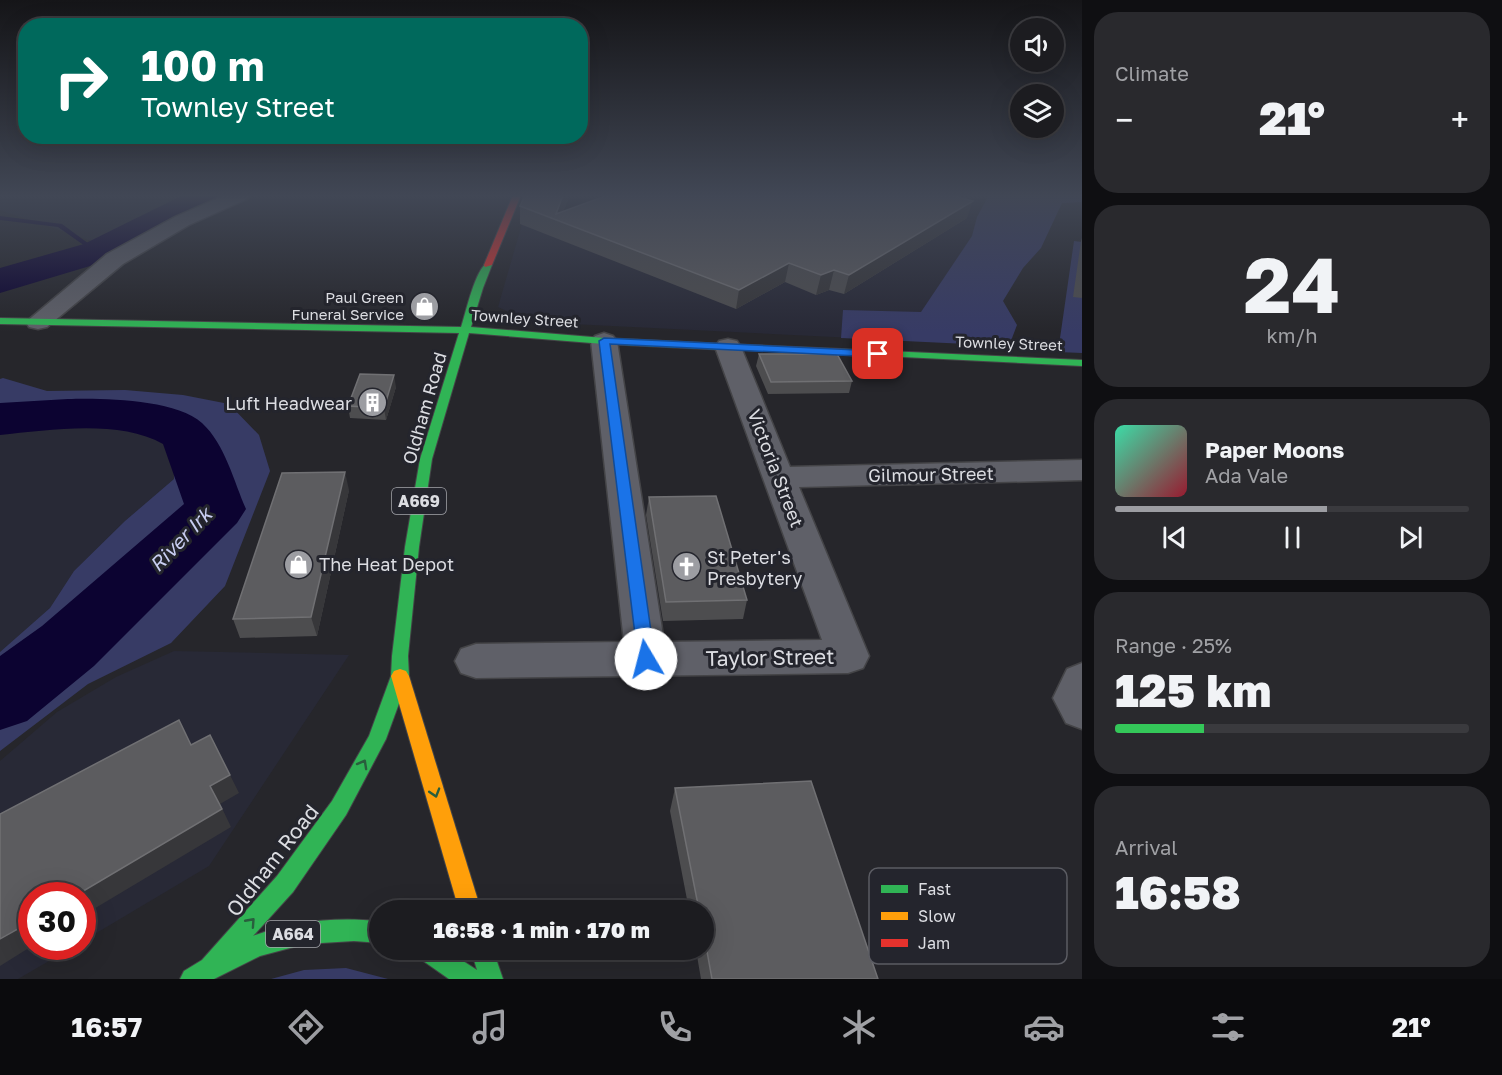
<!DOCTYPE html>
<meta charset="utf-8">
<style>
:root{--surface:#1c1c20;--page:#29292d;--text:#f1f3f6;--muted:#a0a1a5;--line:#3a3a3e;--accent:#9c9da2}
body{margin:0;font-family:"Golos Text",sans-serif;background:var(--page);color:var(--text);height:100vh;display:flex;flex-direction:column;font-size:22px;white-space:nowrap}
*{box-sizing:border-box;margin:0}
p{font-size:20px;color:var(--muted)}
.icon{flex:none;width:33px;height:33px;fill:none;stroke:currentColor;stroke-width:2;stroke-linecap:round;stroke-linejoin:round}
.map{position:relative;flex:1;overflow:hidden}
.side{display:flex;flex-direction:column;gap:12px;padding:12px;background:#0f0f12;width:420px}
.side>*{flex:none}
.guide{position:absolute;left:18px;top:18px;width:570px;height:126px;border-radius:24px;box-shadow:0 6px 24px #0002,0 0 0 2px var(--line);background:#00695c;color:#fff;overflow:hidden}
.controls{position:absolute;left:1010px;top:18px;display:grid;gap:12px}
.controls a{display:grid;place-items:center;width:54px;height:54px;border-radius:50%;background:var(--surface);box-shadow:0 6px 24px #0002,0 0 0 2px var(--line);font-size:30px}
.speed{position:absolute;left:18px;top:882px;display:flex;gap:12px;font-size:30px;font-weight:700;text-align:center}
.speed>*{display:grid;place-content:center;width:78px;height:78px;border-radius:50%;background:var(--surface);box-shadow:0 6px 24px #0002,0 0 0 2px var(--line);line-height:1}
.speed .limit{border:9px solid #d22;background:#fff;color:#111}
.pin{position:absolute;display:grid;place-items:center;width:51px;height:51px;color:#fff;margin:-26px;border-radius:12px;box-shadow:0 3px 9px #0006}
.me{position:absolute;width:66px;margin:-33px;rotate:352deg;stroke-linejoin:round;filter:drop-shadow(0 0 4px #0008)}
.turn{display:flex;align-items:center;gap:21px;height:126px;padding:0 24px;font-size:27px}
.turn .icon{width:78px;height:78px;stroke-width:2.5}
.turn b{display:block;font-size:42px;line-height:51px}
.big{font-size:45px;font-weight:800;line-height:1.1}
.side .widget{flex:1;display:flex;flex-direction:column;justify-content:center;gap:9px;min-width:0;padding:0 21px;border-radius:24px;background:var(--page)}
.side .dial{align-items:center;gap:0}
.dial b{font-size:78px;line-height:1}
.song{display:flex;align-items:center;gap:18px}
.cover{width:72px;height:72px;border-radius:9px;background:linear-gradient(135deg,hsl(160 70% 55%),hsl(350 70% 35%))}
.played{height:6px;border-radius:3px;background:linear-gradient(90deg,var(--accent) 60%,var(--line) 60%)}
.keys{display:flex;justify-content:space-around;direction:ltr}
.heat{display:flex;justify-content:space-between;align-items:center;font-size:33px;direction:ltr}
.charge{height:9px;border-radius:4px;background:linear-gradient(90deg,#34c759 25%,var(--line) 0)}
.trip{position:absolute;left:369px;top:900px;width:345px;height:60px;border-radius:30px;background:var(--surface);box-shadow:0 6px 24px #0002,0 0 0 2px var(--line);font-weight:800;line-height:60px;text-align:center}
.tab-bar{display:flex;height:96px;justify-content:space-around;align-items:center;background:#0b0b0d;color:var(--muted)}
.tab-bar .icon{width:42px;height:42px}
.tab-bar .on{color:var(--accent)}
.tab-bar b{font-size:27px;color:var(--text)}
main{display:flex;flex:1;min-height:0}
.map>svg:first-child{display:block}
.built{fill:#282936}
.green{fill:#373b65}
.lines{fill:none;stroke-linecap:round;stroke-linejoin:round}
.stream{fill:#0c0331;fill-rule:evenodd}
.river{fill:#0c0331;fill-rule:evenodd}
.street-casing{stroke:#444447;stroke-width:3}
.fast-casing{stroke:#444447;stroke-width:2}
.slow-casing{stroke:#444447;stroke-width:2}
.jam-casing{stroke:#444447;stroke-width:2}
.street{fill:#5f6068;fill-rule:evenodd}
.fast{fill:#30b455;fill-rule:evenodd}
.slow{fill:#ff9f0a;fill-rule:evenodd}
.jam{fill:#e5322d;fill-rule:evenodd}
.wall{fill:#4d4d4f}
.shaded-wall{fill:#37373a}
.building{fill:#5c5c5f;stroke:#707073;stroke-width:1.5}
.oneway{stroke:#295e3d}
.route{fill:#1a73e8;stroke:#114b97;stroke-width:1.5}
.labels{text-anchor:middle;dominant-baseline:central;stroke-width:6;stroke-linejoin:round;paint-order:stroke}
.far-poi-label{font-size:15px;fill:#dcdde2;stroke:#24252d;text-anchor:end}
.far-street-label{font-size:15px;fill:#dcdde2;stroke:#24252d}
.shield{fill:#24252d;stroke:#a5a6ac;stroke-width:1.5}
.shield-label{font-size:16px;font-weight:bold;fill:#dcdde2}
.poi-label{font-size:18px;fill:#dcdde2;stroke:#24252d;text-anchor:start}
.street-label{font-size:18px;fill:#dcdde2;stroke:#24252d}
.water-label{font-size:20px;font-style:italic;fill:#c9cef2;stroke:#24252d}
.near-street-label{font-size:21px;fill:#dcdde2;stroke:#24252d}
.key{fill:#24252d;stroke:#5b5c63;stroke-width:1.5}
.key-label{font-size:16px;fill:#dcdde2}
</style>
<main>
<div class="map">
<svg width="1082" height="979" viewBox="0 0 1082 979">
<rect width="100%" height="100%" fill="#26262b"/>
<path class="built" d="M0,195H224L115,249L0,210Z
M622,195H1010L916,341L531,322L498,307L524,217H569Z
M129,425L175,444L174,479L125,521L74,571L50,608L0,652V429Z
M174,651L349,655L209,866L83,941L82,896H32V946L73,947L18,979H0V761L57,712L116,677Z"/>
<path class="green" d="M989,195H1082V202L1062,203L1041,248L1023,268L1003,301L1017,325L1009,346L841,338L843,310L921,312L972,236L977,217Z
M1074,241L1082,242V353L1058,352Z
M3,378L47,391L125,390L183,395L229,404L259,435L270,471L225,586L171,643L88,684L0,751V652L50,608L74,571L125,521L174,479L175,444L129,425L0,429V379Z
M346,968L388,979H271L304,970Z"/>
<g class="lines">
<path class="stream" d="M0,216L62,224L100,252L95,253L58,227L0,220Z"/>
<path class="river" d="M183,195H224L220,202L110,260L0,293V268L84,244Z
M68,399C103,398 175,399 202,423C225,444 234,482 246,509L237,523L94,666L27,721L0,730V656L42,626L184,504L163,444C119,419 49,430 0,435V403Z"/>
<defs>
<path id="street" d="M225,195H249L247,199L189,225L123,264L47,327L38,329L29,327L26,322L107,254L175,217Z
M604,333L613,336L617,341L664,642L822,640L715,347L719,341L728,339L737,341L741,347L790,467L1082,460V480L799,487L869,656L863,668L848,673L476,678L461,673L455,661L461,649L476,644L624,642L591,341L595,336Z
M1082,663V729L1066,723L1053,698L1067,669Z"/>
<path id="fast" d="M488,262L492,265L483,288L471,327L604,338L728,344L733,347L728,350L604,344L469,333L432,459L419,547L408,656L409,676L386,739L346,815L293,892L253,936C294,920 336,917 380,921V943L354,941L305,944L260,956L214,979H180L184,971L202,960L277,876L332,801L369,736L391,676L392,656L405,547L420,459L459,333L0,324V318L461,327C466,312 475,269 488,262Z
M887,351L1082,360V366L883,356V352Z
M416,950H446L477,970L471,950H493L503,979H449L419,958Z"/>
<path id="slow" d="M400,669L406,671L409,676L481,910H459L391,676L394,671Z"/>
<path id="jam" d="M513,195H521L492,265L485,267L484,265Z
M728,344L887,351L892,354L887,357L724,349L723,347Z"/>
</defs>
<use href="#street" class="street-casing"/>
<use href="#fast" class="fast-casing"/>
<use href="#slow" class="slow-casing"/>
<use href="#jam" class="jam-casing"/>
<use href="#street" class="street"/>
<use href="#fast" class="fast"/>
<use href="#slow" class="slow"/>
<use href="#jam" class="jam"/>
</g>
<path class="wall" d="M525,195H570L563,211L968,199L967,218L844,294L829,290L816,295L785,282L736,309L520,224V206Z
M1082,238V298L1073,297L1081,241Z
M759,354L852,381L849,393L768,394L756,366Z
M396,387L386,420L350,418L348,406Z
M349,490L317,636L240,638L233,619Z
M649,497L747,600L743,619L663,621L646,515Z
M675,788L878,979H701L696,950H704V910H689L670,811Z"/>
<path class="shaded-wall" d="M563,195H570L560,221L556,214Z
M956,195H969L966,205L973,201L967,218L844,294L849,275L953,196Z
M789,263L785,282L736,309L739,290Z
M834,270L829,290L816,295L821,275Z
M394,375L396,387L386,420L384,408Z
M345,472L349,490L317,636L311,617Z
M230,775L239,793L220,804L231,827L82,916V896H75L210,786Z
M32,921V946L0,966V939Z"/>
<path class="building" d="M525,195H563L556,214L608,195H956L953,196L973,201L849,275L834,270L821,275L789,263L739,290L520,206Z
M759,354H837L852,381L771,382Z
M360,374L394,375L384,408L348,406Z
M345,472L311,617L233,619L282,473Z
M716,496L747,600L666,602L649,497Z
M179,720L191,745L210,735L230,775L210,786L222,809L75,896H32V921L0,939V814Z
M811,781L878,979H712L704,935V910H699L675,788Z"/>
<defs><path id="oneway-chevron" d="M-2-3.5L2.5 0L-2 3.5" fill="none" stroke-width="1.6" stroke-linecap="round" stroke-linejoin="round" transform="scale(1.5)"/></defs>
<g class="oneway">
<use href="#oneway-chevron" transform="translate(363 764) rotate(-61)"/>
<use href="#oneway-chevron" transform="translate(435 793) rotate(73)"/>
<use href="#oneway-chevron" transform="translate(251 922) rotate(-48)"/>
</g>
<linearGradient id="sky" x2="0" y2="1"><stop stop-color="#151518"/><stop offset="0.59" stop-color="#414755"/><stop offset="1" stop-color="#414755" stop-opacity="0"/></linearGradient>
<rect width="1082" height="332" fill="url(#sky)"/>
<path class="route" d="M604,338L878,351L884,354L878,357L610,344L655,659L652,664L646,666L640,664L638,659L599,341Z"/>
<defs>
<symbol id="shop-disc" viewBox="-11 -11 22 22"><circle r="9.5" fill="#9c9da2" stroke="#24252d"/><path d="M-5-2.5h2.3a2.7 3.5 0 0 1 5.4 0H5L5.5 6h-11ZM-1.5-2.5h3a1.5 2.3 0 0 0-3 0Z" fill="#fff"/></symbol>
<symbol id="building-disc" viewBox="-11 -11 22 22"><circle r="9.5" fill="#9c9da2" stroke="#24252d"/><path d="M-4-6H4V6H1V3H-1V6H-4ZM-2.5-4.3h1.7v1.8h-1.7ZM.8-4.3h1.7v1.8H.8ZM-2.5-1h1.7V.8h-1.7ZM.8-1h1.7V.8H.8Z" fill="#fff"/></symbol>
<symbol id="church-disc" viewBox="-11 -11 22 22"><circle r="9.5" fill="#9c9da2" stroke="#24252d"/><path d="M-1.2-6h2.4v3.5h3.3v2.4h-3.3V6h-2.4V-.1h-3.3v-2.4h3.3Z" fill="#fff"/></symbol>
</defs>
<g fill-rule="evenodd">
<use href="#shop-disc" x="408" y="290" width="33" height="33"/>
<use href="#building-disc" x="356" y="386" width="33" height="33"/>
<use href="#shop-disc" x="282" y="548" width="33" height="33"/>
<use href="#church-disc" x="670" y="550" width="33" height="33"/>
</g>
<g class="labels">
<g class="far-poi-label">
<text x="404" y="297">Paul Green<tspan x="404" dy="17">Funeral Service</tspan></text>
</g>
<g class="far-street-label">
<text transform="translate(525 318) rotate(4)">Townley Street</text>
<text transform="translate(1009 343) rotate(2)">Townley Street</text>
</g>
<g class="shield">
<rect x="392" y="488" width="54" height="26" rx="4.5"/>
<rect x="266" y="921" width="54" height="26" rx="4.5"/>
</g>
<g class="shield-label">
<text x="419" y="501">A669</text>
<text x="293" y="934">A664</text>
</g>
<g class="poi-label">
<text x="352" y="403" text-anchor="end">Luft Headwear</text>
<text x="707" y="557">St Peter's<tspan x="707" dy="21">Presbytery</tspan></text>
<text x="319" y="564">The Heat Depot</text>
</g>
<g class="street-label">
<text transform="translate(424 408) rotate(-74)">Oldham Road</text>
<text transform="translate(776 468) rotate(69)">Victoria Street</text>
<text transform="translate(931 474) rotate(-1)">Gilmour Street</text>
</g>
<g class="water-label">
<text transform="translate(180 539) rotate(-46)">River Irk</text>
</g>
<g class="near-street-label">
<text transform="translate(770 657) rotate(-1)">Taylor Street</text>
<text transform="translate(272 860) rotate(-52)">Oldham Road</text>
</g>
</g>
<rect x="869" y="868" width="198" height="96" rx="9" class="key"/>
<rect x="881" y="885" width="27" height="8" fill="#30b455"/>
<rect x="881" y="912" width="27" height="8" fill="#ff9f0a"/>
<rect x="881" y="939" width="27" height="8" fill="#e5322d"/>
<g class="key-label">
<text x="918" y="895">Fast</text>
<text x="918" y="922">Slow</text>
<text x="918" y="949">Jam</text>
</g>
</svg>
<div class="controls">
<a><svg class="icon" aria-label="sound" viewBox="0 0 24 24"><path d="M4 9h4l5-4v14l-5-4H4zM17 9q2 3 0 6"/></svg></a>
<a><svg class="icon" aria-label="layers" viewBox="0 0 24 24"><path d="M12 4l9 5-9 5-9-5zM3 14l9 5 9-5"/></svg></a>
</div>
<div class="speed"><div class="limit">30</div></div>
<div class="pin" style="left:878px;top:354px;background:#d93025"><svg class="icon" aria-label="arrive" viewBox="0 0 24 24"><path d="M6 21V4h12l-3 4 3 4H6"/></svg></div>
<svg class="me" style="left:646px;top:659px" viewBox="-20 -20 40 40"><circle r="19" fill="#fff"/><path d="M0-13L10 11 0 6-10 11z" fill="#1a73e8"/></svg>
<div class="trip">16:58 · 1 min · 170 m</div>
<div class="guide">
<div class="turn"><svg class="icon" aria-label="right" viewBox="0 0 24 24"><path d="M7 20v-9h11M14 6l5 5-5 5"/></svg><div><b>100 m</b>Townley Street</div></div>
</div>
</div>
<section class="side">
<div class="widget"><p>Climate</p>
<div class="heat"><a>−</a><b class="big">21°</b><a>+</a></div>
</div>
<div class="widget dial"><b>24</b><p>km/h</p></div>
<div class="widget">
<div class="song"><i class="cover"></i><div><b>Paper Moons</b><p>Ada Vale</p></div></div>
<div class="played"></div>
<div class="keys"><svg class="icon" aria-label="previous" viewBox="0 0 24 24"><path d="M18 5L8 12l10 7zM5 5v14"/></svg><svg class="icon" aria-label="pause" viewBox="0 0 24 24"><path d="M8 5v14M16 5v14"/></svg><svg class="icon" aria-label="next" viewBox="0 0 24 24"><path d="M6 5l10 7-10 7zM19 5v14"/></svg></div>
</div>
<div class="widget"><p>Range · 25%</p><b class="big">125 km</b><div class="charge"></div></div>
<div class="widget"><p>Arrival</p><b class="big">16:58</b></div>
</section>
</main>
<nav class="tab-bar">
<b>16:57</b>
<svg class="icon on" aria-label="directions" viewBox="0 0 24 24"><path d="M12 3l9 9-9 9-9-9zM9 14v-3h6M13 9l2 2-2 2"/></svg>
<svg class="icon" aria-label="music" viewBox="0 0 24 24"><path d="M9 18V5l10-2v13"/><circle cx="6" cy="18" r="3"/><circle cx="16" cy="16" r="3"/></svg>
<svg class="icon" aria-label="phone" viewBox="0 0 24 24"><path d="M5 4h4l2 5-3 2q2 4 5 5l2-3 5 2v4C11 20 4 13 5 4z"/></svg>
<svg class="icon" aria-label="climate" viewBox="0 0 24 24"><path d="M12 3v18M4 7l16 10M4 17L20 7"/></svg>
<svg class="icon" aria-label="car" viewBox="0 0 24 24"><path d="M5 17H2v-5l4-1 3-4h7l3 4 3 1v5h-3M9 17h6M6 11h13"/><circle cx="7" cy="17" r="2"/><circle cx="17" cy="17" r="2"/></svg>
<svg class="icon" aria-label="filters" viewBox="0 0 24 24"><path d="M4 7h16M4 17h16"/><circle cx="9" cy="7" r="2"/><circle cx="15" cy="17" r="2"/></svg>
<b>21°</b>
</nav>
